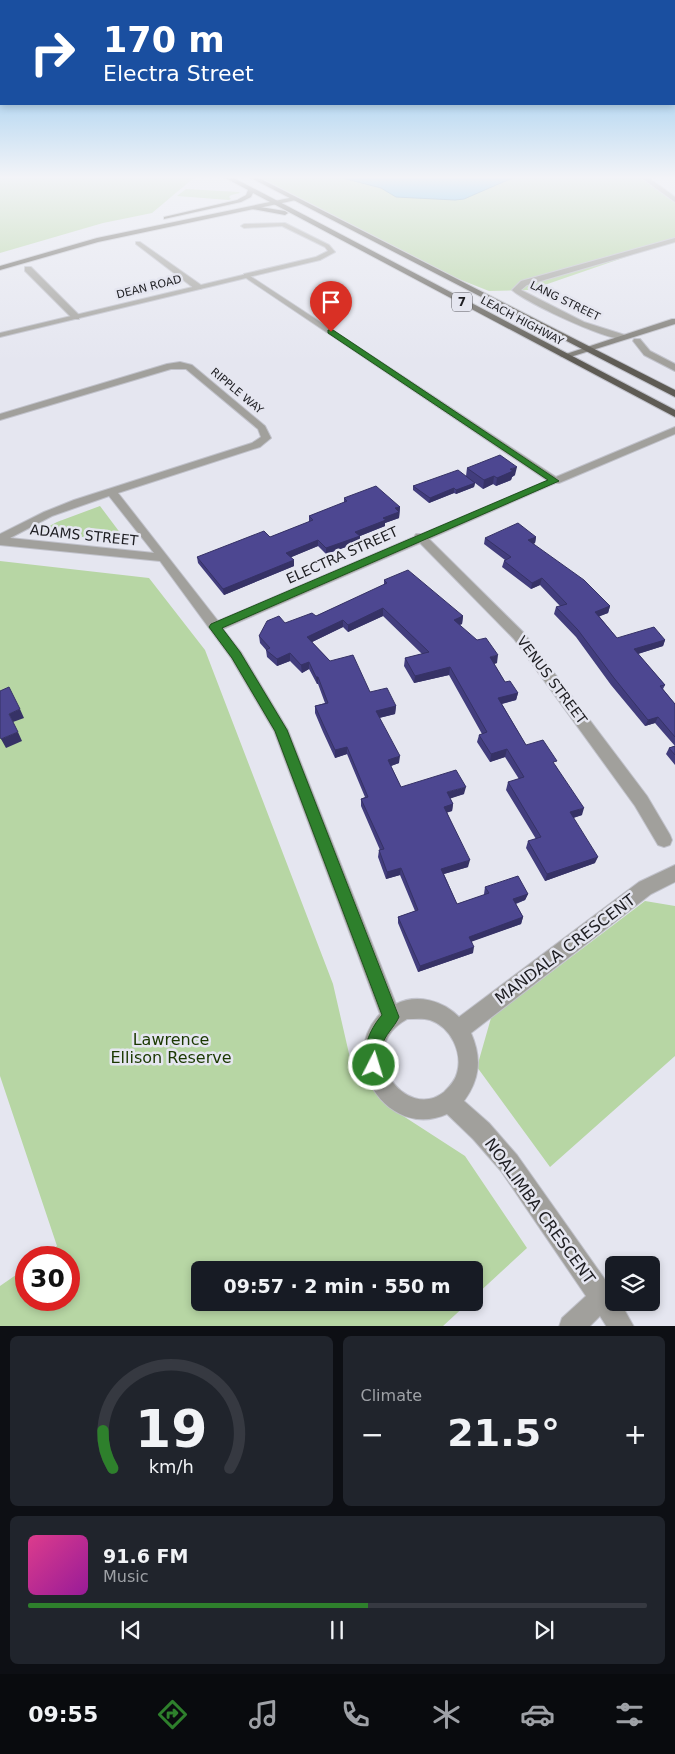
<!DOCTYPE html>
<meta charset="utf-8">
<style>
:root{--surface:#171b24;--page:#20242c;--text:#f1f3f6;--muted:#9ea1a6;--line:#363941;--accent:#2e802c}
body{margin:0;font-family:"DejaVu Sans",sans-serif;background:var(--page);color:var(--text);height:100vh;display:flex;flex-direction:column;font-size:19px;white-space:nowrap}
*{box-sizing:border-box;margin:0}
p{font-size:16px;color:var(--muted)}
.icon{flex:none;width:28px;height:28px;fill:none;stroke:currentColor;stroke-width:2;stroke-linecap:round;stroke-linejoin:round}
.map{position:relative;height:1326px;overflow:hidden}
.side{display:flex;flex-direction:column;gap:10px;padding:10px;background:#0d0f14;flex:1}
.side>*{flex:none}
.banner{position:absolute;left:0px;top:0px;width:675px;height:105px;box-shadow:0 2px 8px #0003;background:#1a4fa0;color:#fff;overflow:hidden}
.buttons{position:absolute;left:605px;top:1256px;display:grid;gap:10px}
.buttons a{display:grid;place-items:center;width:55px;height:55px;border-radius:8px;background:var(--surface);box-shadow:0 2px 8px #0003;font-size:25px}
.speed{position:absolute;left:15px;top:1246px;display:flex;gap:10px;font-size:25px;font-weight:700;text-align:center}
.speed>*{display:grid;place-content:center;width:65px;height:65px;border-radius:50%;background:var(--surface);box-shadow:0 2px 8px #0003;line-height:1}
.speed .limit{border:8px solid #d22;background:#fff;color:#111}
.pin{position:absolute;display:grid;place-items:center;width:42px;height:42px;color:#fff;margin:-51px -21px;border-radius:50% 50% 50% 0;rotate:-45deg;box-shadow:0 0 5px #0007}
.pin .icon{rotate:45deg}
.me{position:absolute;width:55px;margin:-28px;rotate:5deg;stroke-linejoin:round;filter:drop-shadow(0 0 4px #0008)}
.turn{display:flex;align-items:center;gap:18px;height:105px;padding:0 20px;font-size:22px}
.turn .icon{width:65px;height:65px;stroke-width:2.5}
.turn b{display:block;font-size:35px;line-height:42px}
.big{font-size:38px;font-weight:800;line-height:1.1}
.side .card{flex:1;display:flex;flex-direction:column;justify-content:center;gap:8px;min-width:0;padding:0 18px;border-radius:8px;background:var(--page)}
.side .dial{align-items:center;gap:0}
.dial svg{height:130px;overflow:visible;fill:none;stroke:var(--line);stroke-width:7;stroke-linecap:round;text-anchor:middle}
.dial text{fill:var(--text);stroke:none}
.song{display:flex;align-items:center;gap:15px}
.cover{width:60px;height:60px;border-radius:8px;background:linear-gradient(135deg,hsl(330 70% 55%),hsl(300 70% 35%))}
.played{height:5px;border-radius:2px;background:linear-gradient(90deg,var(--accent) 55%,var(--line) 55%)}
.keys{display:flex;justify-content:space-around;direction:ltr}
.heat{display:flex;justify-content:space-between;align-items:center;font-size:28px;direction:ltr}
.side .tiles{flex:1;display:grid;gap:10px;grid-template-columns:1fr 1fr}
.card:last-child{grid-column:span 2}
.trip{position:absolute;left:191px;top:1261px;width:292px;height:50px;border-radius:8px;background:var(--surface);box-shadow:0 2px 8px #0003;font-weight:800;line-height:50px;text-align:center}
.tabs{display:flex;height:80px;justify-content:space-around;align-items:center;background:#090b0e;color:var(--muted)}
.tabs .icon{width:35px;height:35px}
.tabs .current{color:var(--accent)}
.tabs b{font-size:22px;color:var(--text)}
.map>svg:first-child{display:block}
.green{fill:#b7d6a4}
.water{fill:#53b7ea;stroke:#4389ae}
.lines{fill:none;stroke-linecap:round;stroke-linejoin:round}
.minor-casing{stroke:#c1c2cb;stroke-width:2}
.tertiary-casing{stroke:#c1c2cb;stroke-width:2}
.secondary-casing{stroke:#c1c2cb;stroke-width:2}
.primary-casing{stroke:#c1c2cb;stroke-width:2}
.trunk-casing{stroke:#c1c2cb;stroke-width:2}
.minor{fill:#a1a09c;fill-rule:evenodd}
.tertiary{fill:#a1a09c;fill-rule:evenodd}
.secondary{fill:#807e78;fill-rule:evenodd}
.primary{fill:#68655e;fill-rule:evenodd}
.trunk{fill:#5e5b54;fill-rule:evenodd}
.wall{fill:#423d7d}
.shaded-wall{fill:#363266}
.building{fill:#4d4791;stroke:#363266}
.route{fill:#2e802c;stroke:#1e531d}
.labels{text-anchor:middle;dominant-baseline:central;stroke-width:5;stroke-linejoin:round;paint-order:stroke}
.far-street-label{font-size:11px;fill:#1e1e22;stroke:#e5e6f0}
.shield{fill:#e5e6f0;stroke:#5a5a60;stroke-width:1}
.shield-label{font-size:12px;font-weight:bold;fill:#1e1e22}
.street-label{font-size:14px;fill:#1e1e22;stroke:#e5e6f0}
.near-street-label{font-size:16px;fill:#1e1e22;stroke:#e5e6f0}
.near-park-label{font-size:16px;fill:#1a3800;stroke:#e5e6f0}
</style>
<div class="map">
<svg width="675" height="1327" viewBox="0 0 675 1327">
<rect width="100%" height="100%" fill="#e5e6f0"/>
<path class="green" d="M0,176H196L152,213L103,223L0,253Z
M257,176H638L675,203V240L530,290L489,291L456,278Z
M186,189L239,192L240,193L231,195L229,197L231,199L229,200L177,196Z
M100,506L127,542L38,532L57,522Z
M0,561L149,578L205,650L333,984L353,1071L397,1112L465,1156L527,1248L475,1296V1270H200V1302L468,1303L443,1326H0V1286L26,1268V1300H69V1258L41,1257L57,1246L0,1076Z
M645,901L675,906V1056L550,1167L477,1067L491,1018Z"/>
<path class="water" d="M335,176H517L464,199L455,200L396,197L381,188Z"/>
<g class="lines">
<defs>
<path id="minor" d="M639,176H646L675,197V202Z
M285,223L329,245L335,252L320,260L244,278V274L316,257L328,251L325,247L282,226L244,228L241,226L244,224Z
M675,238V242L527,285L521,290L584,322L625,335V339C607,341 527,303 512,290L521,281Z
M136,242H140L201,285V289H195L136,244Z
M25,267H31L79,315V319H73L25,271Z
M634,339H640L650,351L675,364V371L644,355L633,341Z
M180,362L192,365L265,426L271,438L260,447L118,493L218,621L414,537L416,534H422L551,479H559L560,481L429,539L524,633L647,796L670,835L672,840L670,845L664,847L658,845L635,806L514,639L420,543L223,629L241,652L288,730L396,1004C417,993 444,1001 459,1017L639,882L675,865V882L651,894L471,1033C482,1058 480,1079 464,1101L489,1123L517,1155L611,1288L614,1294V1302H620L634,1327H607L600,1316L589,1327H559L562,1318L586,1296L501,1171L473,1139L447,1114C387,1141 336,1059 380,1014L274,731L231,658L160,561L0,545V534L44,512L74,500L252,443L261,437L258,429L186,369H171L0,420V414L167,364ZM109,496L154,553L10,538L52,516ZM407,1019C415,1019 423,1018 430,1020C451,1027 463,1053 457,1073C455,1081 449,1087 444,1092C405,1123 352,1049 407,1019Z"/>
<path id="tertiary" d="M247,274L556,477L675,427V434L559,483H551L246,278L0,337V333Z"/>
<path id="secondary" d="M672,319H675V324L567,358L560,356Z"/>
<path id="primary" d="M294,197L296,200L98,242L0,270V266L97,238Z"/>
<path id="trunk" d="M222,176H230L675,410V417L253,193L251,197L241,202L164,219V217L237,200L246,195L248,190Z
M247,176H255L675,390V397Z
M254,206L285,211L288,213L285,215L252,209Z"/>
</defs>
<use href="#minor" class="minor-casing"/>
<use href="#tertiary" class="tertiary-casing"/>
<use href="#secondary" class="secondary-casing"/>
<use href="#primary" class="primary-casing"/>
<use href="#trunk" class="trunk-casing"/>
<use href="#minor" class="minor"/>
<use href="#tertiary" class="tertiary"/>
<use href="#secondary" class="secondary"/>
<use href="#primary" class="primary"/>
<use href="#trunk" class="trunk"/>
</g>
<path class="wall" d="M467,468L515,475L512,477L511,480L496,486L493,484L483,489L475,483L474,487L456,494L454,493L429,503L413,490V486L466,476Z
M344,498L400,507L399,518L385,523V526L360,536V542L326,554L318,546L291,557L294,566L224,595L198,563L197,557L270,537L309,522V516L344,503Z
M536,537L535,543L533,544L610,606L608,613L599,616L617,638L665,640L663,646L638,654L665,685L663,689L675,704V765L666,754L669,748L675,746L655,723L645,726L611,685L576,637L554,614L556,607L560,606L540,585L531,589L502,567L504,561L505,560L484,544L485,538Z
M384,580L463,616L462,624L459,625L497,663L494,664L505,682L518,693L516,700L502,704L526,745L556,766L582,815L573,818L595,863L545,881L526,848L528,841L536,839L506,790L508,782L519,779L505,757L490,762L477,742L479,735L482,734L449,675L414,683L404,666L405,658L422,654L383,616L348,632L343,627L312,642L330,661L370,692L396,706L395,714L379,718L399,763L391,766L401,787L464,794L450,798L453,804L452,811L447,812L468,867L444,874L457,904L484,895V894L485,887L528,894L525,900L516,904L523,917L521,924L472,941L473,953L418,972L398,923V917L415,911L400,875L386,879L378,857L379,850H380L361,806V799L365,797L347,754L335,758L323,732L315,713V706L325,703L318,684H317L309,669L302,673L290,661L277,666L267,657L266,650L260,643L259,636L285,623L316,616L384,585Z"/>
<path class="shaded-wall" d="M517,467L515,475L512,477L511,480L496,486L497,478L510,469Z
M494,476L493,484L483,489L484,480Z
M475,483L474,487L456,494V490Z
M454,488V493L429,503L430,498Z
M400,507L399,518L385,523V526L355,538V532L383,518L395,508Z
M360,536V542L326,554V548Z
M536,537L535,543L527,547L528,540Z
M318,540V546L287,559L286,553Z
M294,560V566L224,595L223,589Z
M542,578L540,585L531,589L532,583Z
M610,606L608,613L593,619L595,612Z
M383,608V616L348,632V625Z
M463,616L462,624L453,628L454,620Z
M343,620V627L308,644L307,637Z
M665,640L663,646L631,656L634,649Z
M290,653V661L277,666V659Z
M498,655L497,663L489,665L490,657Z
M309,662V669L302,673L301,665Z
M450,667L449,675L414,683L415,676Z
M316,677H318V684H317Z
M518,693L516,700L497,705L498,698Z
M396,706L395,714L375,719L376,711Z
M20,709L24,718L13,722L9,714Z
M658,717L655,723L645,726L648,720Z
M18,732L22,741L6,748L1,739Z
M347,747V754L335,758V750Z
M507,749L505,757L490,762L491,754Z
M400,756L399,763L388,767V760Z
M466,787L464,794L446,800L447,792Z
M453,804L452,811L443,814L444,807Z
M584,808L582,815L567,820L570,812Z
M598,857L595,863L545,881L547,874Z
M470,860L468,867L440,875L441,869Z
M401,868L400,875L386,879L387,872Z
M528,894L525,900L511,905L513,899Z
M523,917L521,924L468,943L469,937Z
M474,947L473,953L418,972L420,966Z"/>
<path class="building" d="M500,455L517,467L510,469L513,471L497,478L494,476L484,480L467,468Z
M458,470L475,483L456,490L454,488L430,498L413,486Z
M376,486L400,507L395,508L399,512L383,518L386,520L355,532L360,536L326,548L318,540L286,553L294,560L223,589L197,557L264,531L270,537L313,520L309,516L347,501L344,498Z
M518,523L536,537L528,540L584,580L610,606L595,612L617,638L654,627L665,640L634,649L665,685L660,686L675,704V737L658,717L648,720L614,678L578,630L556,607L567,604L542,578L532,583L504,561L511,557L485,538Z
M408,570L463,616L454,620L477,640L486,638L498,655L490,657L505,682L510,681L518,693L498,698L526,745L543,740L557,761L553,762L584,808L570,812L598,857L547,874L528,841L541,837L508,782L524,777L507,749L491,754L479,735L487,732L450,667L415,676L405,658L429,652L383,608L348,625L343,620L307,637L330,661L353,655L370,692L387,688L396,706L376,711L400,756L388,760L401,787L456,770L466,787L447,792L453,804L444,807L470,860L441,869L457,904L489,893L485,887L518,876L528,894L513,899L523,917L469,937L474,947L420,966L398,917L418,910L401,868L387,872L379,850L384,849L361,799L368,797L347,747L335,750L323,724L315,706L328,703L318,677H316L309,662L301,665L290,653L277,659L266,650L270,648L259,636L267,621L279,616L285,623L312,613L316,616L387,583L384,580Z
M9,687L20,709L9,714L18,732L1,739L0,737V691Z
M675,746V755L669,748Z"/>
<linearGradient id="sky" x2="0" y2="1"><stop stop-color="#6cb5e9"/><stop offset="0.49" stop-color="#f3f4f8"/><stop offset="1" stop-color="#f3f4f8" stop-opacity="0"/></linearGradient>
<rect width="675" height="362" fill="url(#sky)"/>
<path class="route" d="M328,330H333L559,481L222,628L240,652L287,730L399,1017C394,1028 385,1034 382,1046C381,1055 384,1063 380,1071L374,1073L368,1071C360,1052 369,1030 382,1015L275,731L232,658L209,627L211,624L548,480L328,333Z"/>
<g class="labels">
<g class="far-street-label">
<text transform="translate(149 287) rotate(-14)">DEAN ROAD</text>
<text transform="translate(565 301) rotate(26)">LANG STREET</text>
<text transform="translate(522 321) rotate(28)">LEACH HIGHWAY</text>
<text transform="translate(237 391) rotate(40)">RIPPLE WAY</text>
</g>
<rect class="shield" x="452" y="292.5" width="20" height="19" rx="4"/>
<g class="shield-label">
<text x="462" y="302">7</text>
</g>
<g class="street-label">
<text transform="translate(84 535) rotate(6)">ADAMS STREET</text>
<text transform="translate(342 555) rotate(-24)">ELECTRA STREET</text>
<text transform="translate(552 680) rotate(53)">VENUS STREET</text>
</g>
<g class="near-street-label">
<text transform="translate(565 949) rotate(-37)">MANDALA CRESCENT</text>
<text transform="translate(540 1211) rotate(54)">NOALIMBA CRESCENT</text>
</g>
<g class="near-park-label">
<text x="171" y="1039">Lawrence<tspan x="171" dy="18">Ellison Reserve</tspan></text>
</g>
</g>
</svg>
<div class="buttons">
<a><svg class="icon" aria-label="layers" viewBox="0 0 24 24"><path d="M12 4l9 5-9 5-9-5zM3 14l9 5 9-5"/></svg></a>
</div>
<div class="speed"><div class="limit">30</div></div>
<div class="pin" style="left:331px;top:332px;background:#d93025"><svg class="icon" aria-label="arrive" viewBox="0 0 24 24"><path d="M6 21V4h12l-3 4 3 4H6"/></svg></div>
<svg class="me" style="left:374px;top:1065px" viewBox="-20 -20 40 40"><circle r="17" fill="#2e802c" stroke="#fff" stroke-width="3"/><path d="M0-11L8 9 0 5-8 9z" fill="#fff"/></svg>
<div class="trip">09:57 · 2 min · 550 m</div>
<div class="banner">
<div class="turn"><svg class="icon" aria-label="right" viewBox="0 0 24 24"><path d="M7 20v-9h11M14 6l5 5-5 5"/></svg><div><b>170 m</b>Electra Street</div></div>
</div>
</div>
<section class="side">
<div class="tiles">
<div class="card dial"><svg viewBox="0 0 100 80">
<path d="M14 69A42 42 0 1 1 86 69"/>
<path d="M14 69A42 42 0 0 1 8 46" stroke="#2e802c"/>
<text x="50" y="56" font-size="32" font-weight="700">19</text>
<text x="50" y="72" font-size="11">km/h</text>
</svg></div>
<div class="card"><p>Climate</p>
<div class="heat"><a>−</a><b class="big">21.5°</b><a>+</a></div>
</div>
<div class="card">
<div class="song"><i class="cover"></i><div><b>91.6 FM</b><p>Music</p></div></div>
<div class="played"></div>
<div class="keys"><svg class="icon" aria-label="previous" viewBox="0 0 24 24"><path d="M18 5L8 12l10 7zM5 5v14"/></svg><svg class="icon" aria-label="pause" viewBox="0 0 24 24"><path d="M8 5v14M16 5v14"/></svg><svg class="icon" aria-label="next" viewBox="0 0 24 24"><path d="M6 5l10 7-10 7zM19 5v14"/></svg></div>
</div>
</div>
</section>
<nav class="tabs">
<b>09:55</b>
<svg class="icon current" aria-label="directions" viewBox="0 0 24 24"><path d="M12 3l9 9-9 9-9-9zM9 14v-3h6M13 9l2 2-2 2"/></svg>
<svg class="icon" aria-label="music" viewBox="0 0 24 24"><path d="M9 18V5l10-2v13"/><circle cx="6" cy="18" r="3"/><circle cx="16" cy="16" r="3"/></svg>
<svg class="icon" aria-label="phone" viewBox="0 0 24 24"><path d="M5 4h4l2 5-3 2q2 4 5 5l2-3 5 2v4C11 20 4 13 5 4z"/></svg>
<svg class="icon" aria-label="climate" viewBox="0 0 24 24"><path d="M12 3v18M4 7l16 10M4 17L20 7"/></svg>
<svg class="icon" aria-label="car" viewBox="0 0 24 24"><path d="M5 17H2v-5l4-1 3-4h7l3 4 3 1v5h-3M9 17h6M6 11h13"/><circle cx="7" cy="17" r="2"/><circle cx="17" cy="17" r="2"/></svg>
<svg class="icon" aria-label="filters" viewBox="0 0 24 24"><path d="M4 7h16M4 17h16"/><circle cx="9" cy="7" r="2"/><circle cx="15" cy="17" r="2"/></svg>
</nav>
